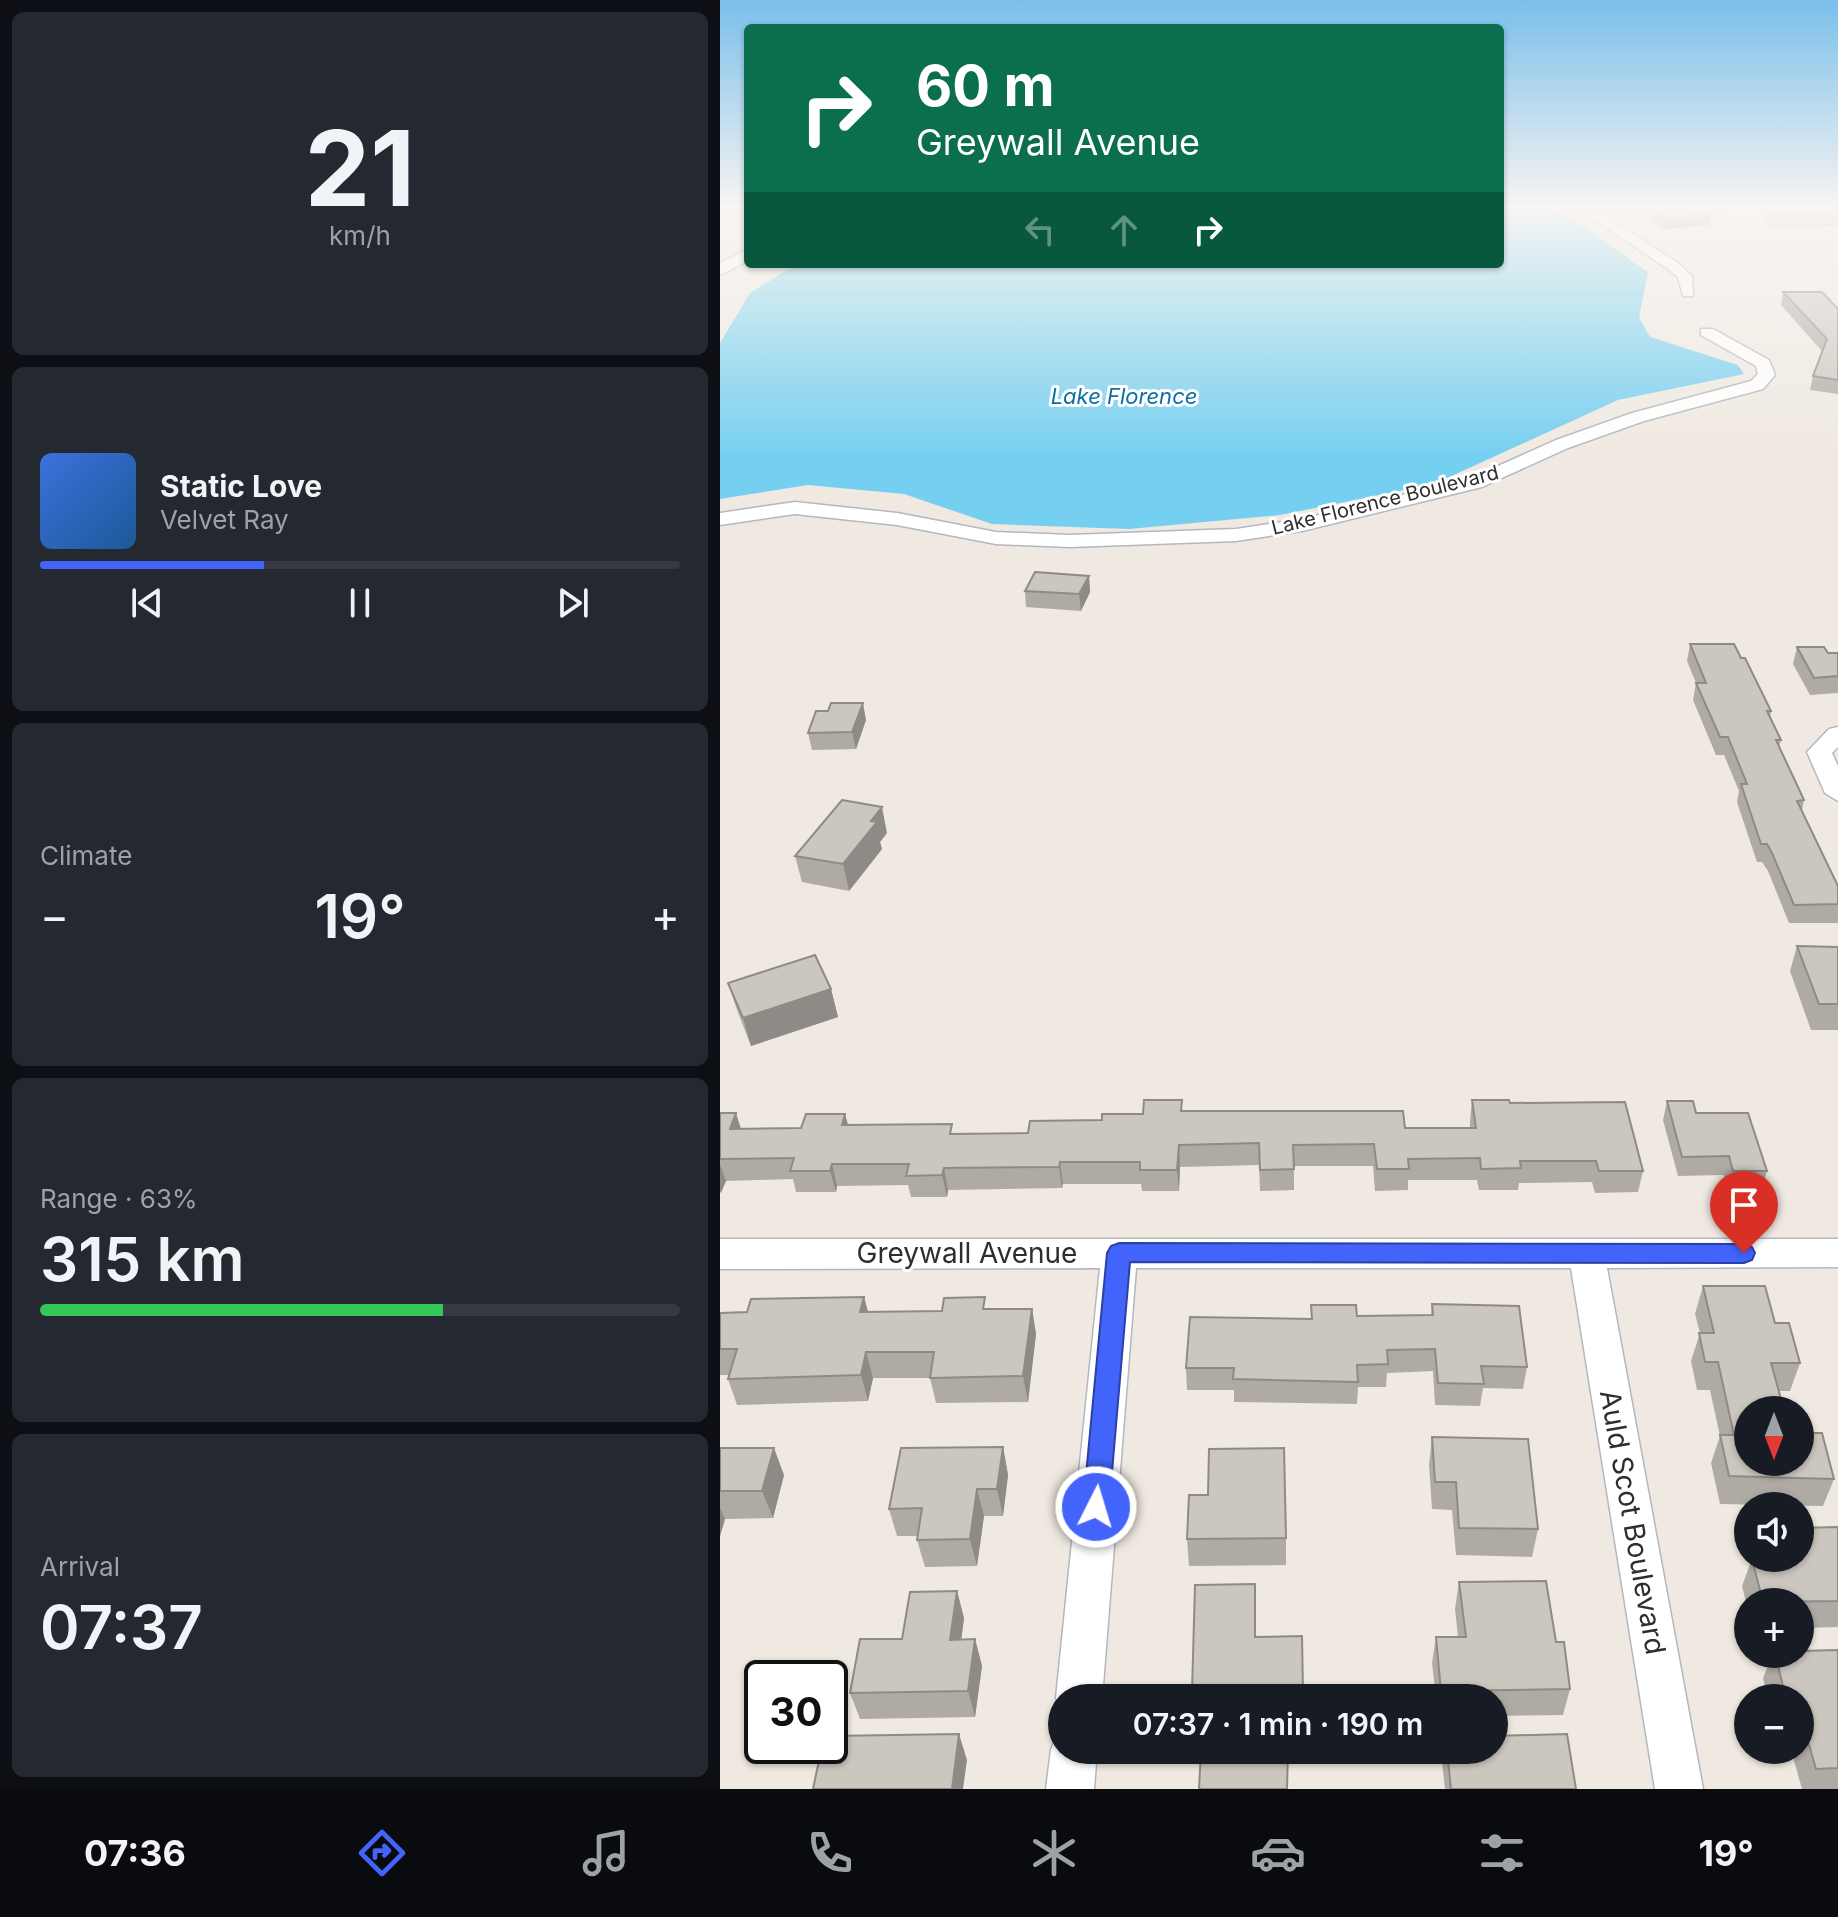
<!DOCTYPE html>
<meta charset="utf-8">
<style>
:root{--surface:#171b24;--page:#242831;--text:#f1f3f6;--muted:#9ea1a6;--line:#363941;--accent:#4264fb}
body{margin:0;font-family:Inter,sans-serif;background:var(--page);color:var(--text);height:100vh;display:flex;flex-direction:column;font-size:30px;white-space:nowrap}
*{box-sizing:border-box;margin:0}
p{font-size:26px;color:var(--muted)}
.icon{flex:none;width:44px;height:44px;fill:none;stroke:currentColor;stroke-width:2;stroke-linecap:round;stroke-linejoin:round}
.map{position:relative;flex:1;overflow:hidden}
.sheet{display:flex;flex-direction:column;gap:12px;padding:12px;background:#0d0f14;width:720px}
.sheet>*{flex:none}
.banner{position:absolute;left:24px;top:24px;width:760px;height:244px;border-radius:8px;box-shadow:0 2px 6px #0004;background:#0b6e4f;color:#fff;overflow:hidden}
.needle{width:52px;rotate:180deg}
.controls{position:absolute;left:1014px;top:1396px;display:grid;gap:16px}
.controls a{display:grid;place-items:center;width:80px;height:80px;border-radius:50%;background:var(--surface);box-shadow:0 2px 6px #0004;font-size:40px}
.speed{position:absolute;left:24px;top:1660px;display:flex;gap:16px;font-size:40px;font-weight:700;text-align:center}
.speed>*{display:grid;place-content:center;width:104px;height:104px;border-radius:50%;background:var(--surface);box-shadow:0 2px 6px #0004;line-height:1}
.speed .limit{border:4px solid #111;border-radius:12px;background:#fff;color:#111}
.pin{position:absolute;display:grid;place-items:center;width:68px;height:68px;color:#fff;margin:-82px -34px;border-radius:50% 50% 50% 0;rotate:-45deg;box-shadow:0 0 8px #0007}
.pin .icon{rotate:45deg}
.me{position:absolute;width:88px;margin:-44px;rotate:5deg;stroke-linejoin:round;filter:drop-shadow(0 0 6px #0008)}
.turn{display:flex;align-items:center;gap:28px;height:168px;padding:0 40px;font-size:36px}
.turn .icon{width:104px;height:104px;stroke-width:2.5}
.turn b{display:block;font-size:56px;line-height:68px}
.lanes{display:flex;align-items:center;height:76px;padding:0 40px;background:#0003;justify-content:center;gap:40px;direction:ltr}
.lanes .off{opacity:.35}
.big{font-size:60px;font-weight:600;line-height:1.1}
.sheet .widget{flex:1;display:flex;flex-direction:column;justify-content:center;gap:12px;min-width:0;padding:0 28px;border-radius:12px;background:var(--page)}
.sheet .dial{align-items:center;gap:0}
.dial b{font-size:104px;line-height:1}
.song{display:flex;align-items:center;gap:24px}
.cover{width:96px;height:96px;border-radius:12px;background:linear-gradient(135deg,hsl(220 70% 55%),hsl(210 70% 35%))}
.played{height:8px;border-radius:4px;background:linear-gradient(90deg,var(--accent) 35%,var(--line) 35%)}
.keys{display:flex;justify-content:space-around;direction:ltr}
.heat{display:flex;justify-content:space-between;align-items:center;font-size:44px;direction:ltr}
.charge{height:12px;border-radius:6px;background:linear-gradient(90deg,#34c759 63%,var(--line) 0)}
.trip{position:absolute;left:328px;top:1684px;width:460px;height:80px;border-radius:40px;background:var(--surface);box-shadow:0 2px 6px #0004;font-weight:600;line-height:80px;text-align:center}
.menu{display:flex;height:128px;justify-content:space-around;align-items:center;background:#090b0e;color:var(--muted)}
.menu .icon{width:56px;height:56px}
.menu .current{color:var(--accent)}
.menu b{font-size:36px;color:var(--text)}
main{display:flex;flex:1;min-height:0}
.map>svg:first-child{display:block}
.water{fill:#75cff0}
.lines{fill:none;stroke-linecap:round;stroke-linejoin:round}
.minor-casing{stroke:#b4b7c1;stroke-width:3}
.tertiary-casing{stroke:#b4b7c1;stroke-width:3}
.minor{fill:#fff;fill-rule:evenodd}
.tertiary{fill:#fff;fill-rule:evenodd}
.wall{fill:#afaba4}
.shaded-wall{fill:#8e8b86}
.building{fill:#cbc7bf;stroke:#8e8b86;stroke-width:2}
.route{fill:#4264fb;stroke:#2b41a3;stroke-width:2}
.labels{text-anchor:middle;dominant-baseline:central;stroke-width:6;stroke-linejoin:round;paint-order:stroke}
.far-street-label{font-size:20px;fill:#2e2e2e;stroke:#fff}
.far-water-label{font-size:22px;font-style:italic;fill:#0d6fa3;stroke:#fff}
.near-street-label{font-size:28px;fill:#2e2e2e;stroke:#fff}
</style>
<main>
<section class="sheet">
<div class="widget dial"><b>21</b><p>km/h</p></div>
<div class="widget">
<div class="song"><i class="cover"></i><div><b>Static Love</b><p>Velvet Ray</p></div></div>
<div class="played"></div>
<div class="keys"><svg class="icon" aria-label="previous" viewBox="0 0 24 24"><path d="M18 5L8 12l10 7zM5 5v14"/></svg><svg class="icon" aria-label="pause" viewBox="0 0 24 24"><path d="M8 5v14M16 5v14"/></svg><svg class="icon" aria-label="next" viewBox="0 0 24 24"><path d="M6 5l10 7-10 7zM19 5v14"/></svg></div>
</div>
<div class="widget"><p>Climate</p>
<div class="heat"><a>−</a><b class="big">19°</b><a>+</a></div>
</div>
<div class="widget"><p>Range · 63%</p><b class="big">315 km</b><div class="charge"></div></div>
<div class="widget"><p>Arrival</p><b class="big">07:37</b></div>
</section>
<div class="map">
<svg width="1118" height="1789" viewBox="0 0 1118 1789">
<rect width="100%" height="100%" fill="#efe9e1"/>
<path class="water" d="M780,208C794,208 812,205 825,208C865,220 894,251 928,272L919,318L930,337L1018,365L1024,374L898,400L714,484L560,515L409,529L272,524L184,494L88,485L0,499V343L30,293L77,264H780Z"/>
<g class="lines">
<defs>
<path id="minor" d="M857,208H871L958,263L972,276L973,296H963L958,277L948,269Z
M1118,208V216H1008L1002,212L1008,208Z
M981,329H993L1049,360L1055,375L1043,389L924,421L848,448L762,487L582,531L516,541L350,547L276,544L177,525L75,514L0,525V513L75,502L177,513L276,532L350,535L516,529L582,519L749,479L836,440L912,413L1031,381L1038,374L1036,366L981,335Z
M1118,727V747L1112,753L1118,766V801L1105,793L1087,752L1109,729Z
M0,1239H1118V1267L887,1268L983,1789H935L851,1268H416L382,1698H342V1712L336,1698L380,1268L0,1269Z
M342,1732V1750H377L374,1789H326L331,1750L337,1733Z"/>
<path id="tertiary" d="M28,249V261L0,275V263Z"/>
</defs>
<use href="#minor" class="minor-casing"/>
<use href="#tertiary" class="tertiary-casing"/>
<use href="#minor" class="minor"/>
<use href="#tertiary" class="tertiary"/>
</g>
<path class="wall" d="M0,208H25L20,213L0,212Z
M925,208H980L989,225L944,229L935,224Z
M1047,208H1118V226L1051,227L1044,219Z
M1063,292L1118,309V394L1090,390L1093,376L1102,351L1061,305Z
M369,576L370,592L361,611L306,607L305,591Z
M970,644L1021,658L1051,711L1050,717L1061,740L1059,747L1084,800L1082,810L1118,886V923H1069L1048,871L1042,862H1037L1017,802L1019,791L1004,755H996L973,700L976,683L967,661Z
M1077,647L1108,653H1118V693L1090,695L1073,664Z
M146,720L136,749L92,750L88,733Z
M167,833L160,842L162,849L129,891L82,882L75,856Z
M1077,946L1118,947V1030H1091L1070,971Z
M8,983L111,989L118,1017L31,1046L17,1010Z
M752,1100L790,1103L923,1171L918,1192L875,1193L872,1182L799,1183L798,1190H759L757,1180H688V1190L655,1191L653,1166H574V1190L540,1191L539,1165L460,1167L459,1191H422L421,1184H343L342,1188L228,1190L227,1197H191L188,1185L117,1186L116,1192H76L73,1179L6,1181L0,1193V1113L21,1129L81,1128L128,1125L234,1134L308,1133L423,1114L463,1111L685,1128H750V1121Z
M947,1101L976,1113L1047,1171L1041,1190H1008L1004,1175L958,1176L943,1120Z
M983,1286L1055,1323L1080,1363L1070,1391H1059L1028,1410L1114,1479L1103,1506L1000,1504L991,1463L1000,1436L990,1390H977L971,1361L980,1333L975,1314Z
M144,1297L148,1312L312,1309L316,1334L308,1402L216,1403L210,1378H153L148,1401L17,1405L8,1379L9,1375H0V1313L27,1312Z
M712,1304L807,1367L803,1389L763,1388L760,1406L715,1405L713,1371L667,1373L666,1387H638L637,1404L514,1402V1390H467L466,1368L591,1319V1305L637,1316L711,1315Z
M712,1437L818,1529L812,1557L736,1555L732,1510L712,1509L709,1465Z
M283,1447L288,1475L283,1516H264L257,1566L205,1567L197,1540L198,1536H177L169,1509Z
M0,1448L64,1475L53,1518L5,1519L0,1536Z
M1118,1527V1627L1080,1628V1602H1028V1610L1022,1586L1032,1559H1039V1558H1080Z
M566,1538V1565L469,1566L467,1539Z
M739,1582L836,1642L850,1689L843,1715L774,1716V1698H716L712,1663L716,1637H738L735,1609Z
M237,1591L244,1618L241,1640L255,1639L262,1666L255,1717L140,1719L130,1693L182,1639Z
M582,1636L583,1698H472V1692L536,1637Z
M1118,1650V1789H1082L1071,1750H1080V1698H1048L1043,1678L1053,1654H1080Z
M724,1750H774L856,1789H725L722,1762Z"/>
<path class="shaded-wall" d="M990,214L989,225L944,229L946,218Z
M369,576L370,592L361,611L359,594Z
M143,703L146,720L136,749L132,732Z
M162,807L167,833L160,842L162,849L129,891L123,864L151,821Z
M111,989L118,1017L31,1046L23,1018Z
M16,1113L23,1135L10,1129Z
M125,1114L131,1135L122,1125Z
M459,1145L460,1167L459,1191L457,1170Z
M340,1162L343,1184L342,1188L339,1167Z
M0,1164L6,1181L1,1193L0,1191Z
M112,1164L117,1186L116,1192L110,1171Z
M224,1168L228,1190L227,1197L222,1175Z
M144,1297L151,1323L140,1312Z
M312,1309L316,1334L308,1402L303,1376Z
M146,1352L153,1378L148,1401L141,1375Z
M283,1447L288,1475L283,1516L277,1489Z
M54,1448L64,1475L53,1518L42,1491Z
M257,1489L264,1516L257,1566L250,1539Z
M0,1508L5,1519L0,1536Z
M237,1591L244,1618L238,1666L230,1640Z
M255,1639L262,1666L255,1717L248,1691Z
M239,1734L247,1760L243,1789H232Z"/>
<path class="building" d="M934,208H980L990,214L946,218L937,213Z
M1047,208H1118V215H1054Z
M1063,292H1102L1118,309V380L1093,376L1107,339Z
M315,572L369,576L359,594L305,591Z
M970,644H1014L1021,658H1025L1051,711H1047L1061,740H1056L1084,800L1077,801L1118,886V904L1074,905L1052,853L1047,844H1041L1021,784H1027L1008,737H1000L976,683H986Z
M1077,647H1104L1108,653H1118V676L1094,678Z
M111,703H143L132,732L88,733L96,711H108Z
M122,800L162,807L151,821L157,822L123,864L75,856Z
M1077,946L1118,947V1004H1099Z
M95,955L111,989L23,1018L8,983Z
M424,1100H462L461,1111H683L685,1128H756L752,1100H789L790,1103L905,1102L923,1171H879L876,1161H800L801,1168L761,1169L760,1158L688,1159L689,1169H657L654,1144L573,1145L574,1169L540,1170L539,1143L459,1145L457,1170H420V1162H340L339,1167L224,1168L222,1175L186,1176L189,1164H112L110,1171H70L74,1158L0,1159V1113H16L10,1129L81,1128L86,1114H125L122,1125L232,1124L230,1134L308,1133L310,1121L382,1120V1114H423Z
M947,1101H973L976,1113H1028L1047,1171H1013L1009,1156L962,1157Z
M983,1286H1045L1055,1323H1069L1080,1363H1051L1064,1410H1028V1462H1080V1433H1102L1114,1479L1009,1476L1000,1435H1014L998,1362H985L979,1333H994Z
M144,1297L140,1312L222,1311L224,1298L265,1297L263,1309H312L303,1376L210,1378L214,1352H146L141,1375L8,1379L17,1349H0V1313L27,1312L31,1299Z
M712,1304L799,1306L807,1367L761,1366L764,1384L718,1383L715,1349L667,1350L668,1364L637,1365L638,1382L513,1379L514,1368H466L470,1317L592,1319L591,1305H636L637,1316L713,1315Z
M712,1437L808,1439L818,1529L739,1528L736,1482H715Z
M283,1447L277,1489H257L250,1539L197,1540L202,1508L169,1509L181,1448Z
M0,1448H54L42,1491H0Z
M564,1448L566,1538L467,1539L469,1495H488L489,1449Z
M1118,1527V1601L1043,1602L1032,1559L1080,1558V1528Z
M826,1581L836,1642H844L850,1689L721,1691L716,1637H746L739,1582Z
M535,1584V1637L582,1636L583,1691L472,1692L475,1585Z
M237,1591L230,1640L255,1639L248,1691L130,1693L140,1639H182L190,1592Z
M1118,1650V1768L1096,1769L1081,1717H1080V1698H1066L1055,1654H1080V1651Z
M239,1734L232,1789H93L102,1746H110V1736Z
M847,1734L856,1789H731L727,1750H774V1736Z
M481,1750H568L567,1789H479Z"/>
<linearGradient id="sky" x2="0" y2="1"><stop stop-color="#7abfeb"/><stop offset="0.45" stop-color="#f8f5f2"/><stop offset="1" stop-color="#f8f5f2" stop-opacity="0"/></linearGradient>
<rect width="1118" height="458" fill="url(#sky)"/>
<path class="route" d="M399,1243L1024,1244L1032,1247L1035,1253L1032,1260L1024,1263L410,1262L389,1507L386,1516L376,1520L366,1516L363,1507L387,1253L391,1246Z"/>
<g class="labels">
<g class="far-street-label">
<text transform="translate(665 500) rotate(-14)">Lake Florence Boulevard</text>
</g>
<g class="far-water-label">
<text x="404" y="396">Lake Florence</text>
</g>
<g class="near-street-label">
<text x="247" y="1253">Greywall Avenue</text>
<text transform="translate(913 1522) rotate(80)">Auld Scot Boulevard</text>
</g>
</g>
</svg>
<div class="controls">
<a><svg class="needle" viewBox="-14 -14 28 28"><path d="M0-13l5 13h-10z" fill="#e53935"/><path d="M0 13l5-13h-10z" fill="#9ea1a6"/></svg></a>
<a><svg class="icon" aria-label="sound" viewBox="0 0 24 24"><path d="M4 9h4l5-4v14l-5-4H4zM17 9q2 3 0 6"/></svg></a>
<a>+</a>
<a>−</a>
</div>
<div class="speed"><div class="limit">30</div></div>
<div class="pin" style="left:1024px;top:1253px;background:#d93025"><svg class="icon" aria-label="arrive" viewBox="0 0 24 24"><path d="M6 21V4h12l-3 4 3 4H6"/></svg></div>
<svg class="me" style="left:376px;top:1507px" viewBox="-20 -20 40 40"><circle r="17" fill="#4264fb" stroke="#fff" stroke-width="3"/><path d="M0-11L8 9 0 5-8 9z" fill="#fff"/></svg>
<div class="trip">07:37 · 1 min · 190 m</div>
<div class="banner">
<div class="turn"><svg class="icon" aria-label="right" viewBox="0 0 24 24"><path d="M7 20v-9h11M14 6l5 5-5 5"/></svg><div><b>60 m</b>Greywall Avenue</div></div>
<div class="lanes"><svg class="icon off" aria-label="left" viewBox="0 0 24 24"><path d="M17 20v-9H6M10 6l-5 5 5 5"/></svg><svg class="icon off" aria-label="ahead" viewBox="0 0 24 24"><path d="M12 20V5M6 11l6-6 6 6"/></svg><svg class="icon" aria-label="right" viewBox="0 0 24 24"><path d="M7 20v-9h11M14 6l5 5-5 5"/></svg></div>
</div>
</div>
</main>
<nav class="menu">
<b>07:36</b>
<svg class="icon current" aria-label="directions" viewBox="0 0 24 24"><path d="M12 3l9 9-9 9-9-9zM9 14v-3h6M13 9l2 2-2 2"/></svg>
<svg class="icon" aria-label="music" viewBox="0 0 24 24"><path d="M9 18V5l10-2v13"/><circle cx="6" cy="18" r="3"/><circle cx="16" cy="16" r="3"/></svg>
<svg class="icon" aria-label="phone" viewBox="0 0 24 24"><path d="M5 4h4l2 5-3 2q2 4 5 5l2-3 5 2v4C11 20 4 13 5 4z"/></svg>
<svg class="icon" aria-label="climate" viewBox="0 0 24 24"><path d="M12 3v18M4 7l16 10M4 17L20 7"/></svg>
<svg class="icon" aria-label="car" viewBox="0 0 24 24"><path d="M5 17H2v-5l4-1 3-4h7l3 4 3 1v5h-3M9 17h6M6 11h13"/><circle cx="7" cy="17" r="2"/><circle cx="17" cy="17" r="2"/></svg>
<svg class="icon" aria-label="filters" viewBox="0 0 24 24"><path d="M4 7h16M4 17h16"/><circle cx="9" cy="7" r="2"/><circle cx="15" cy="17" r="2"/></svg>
<b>19°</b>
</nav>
